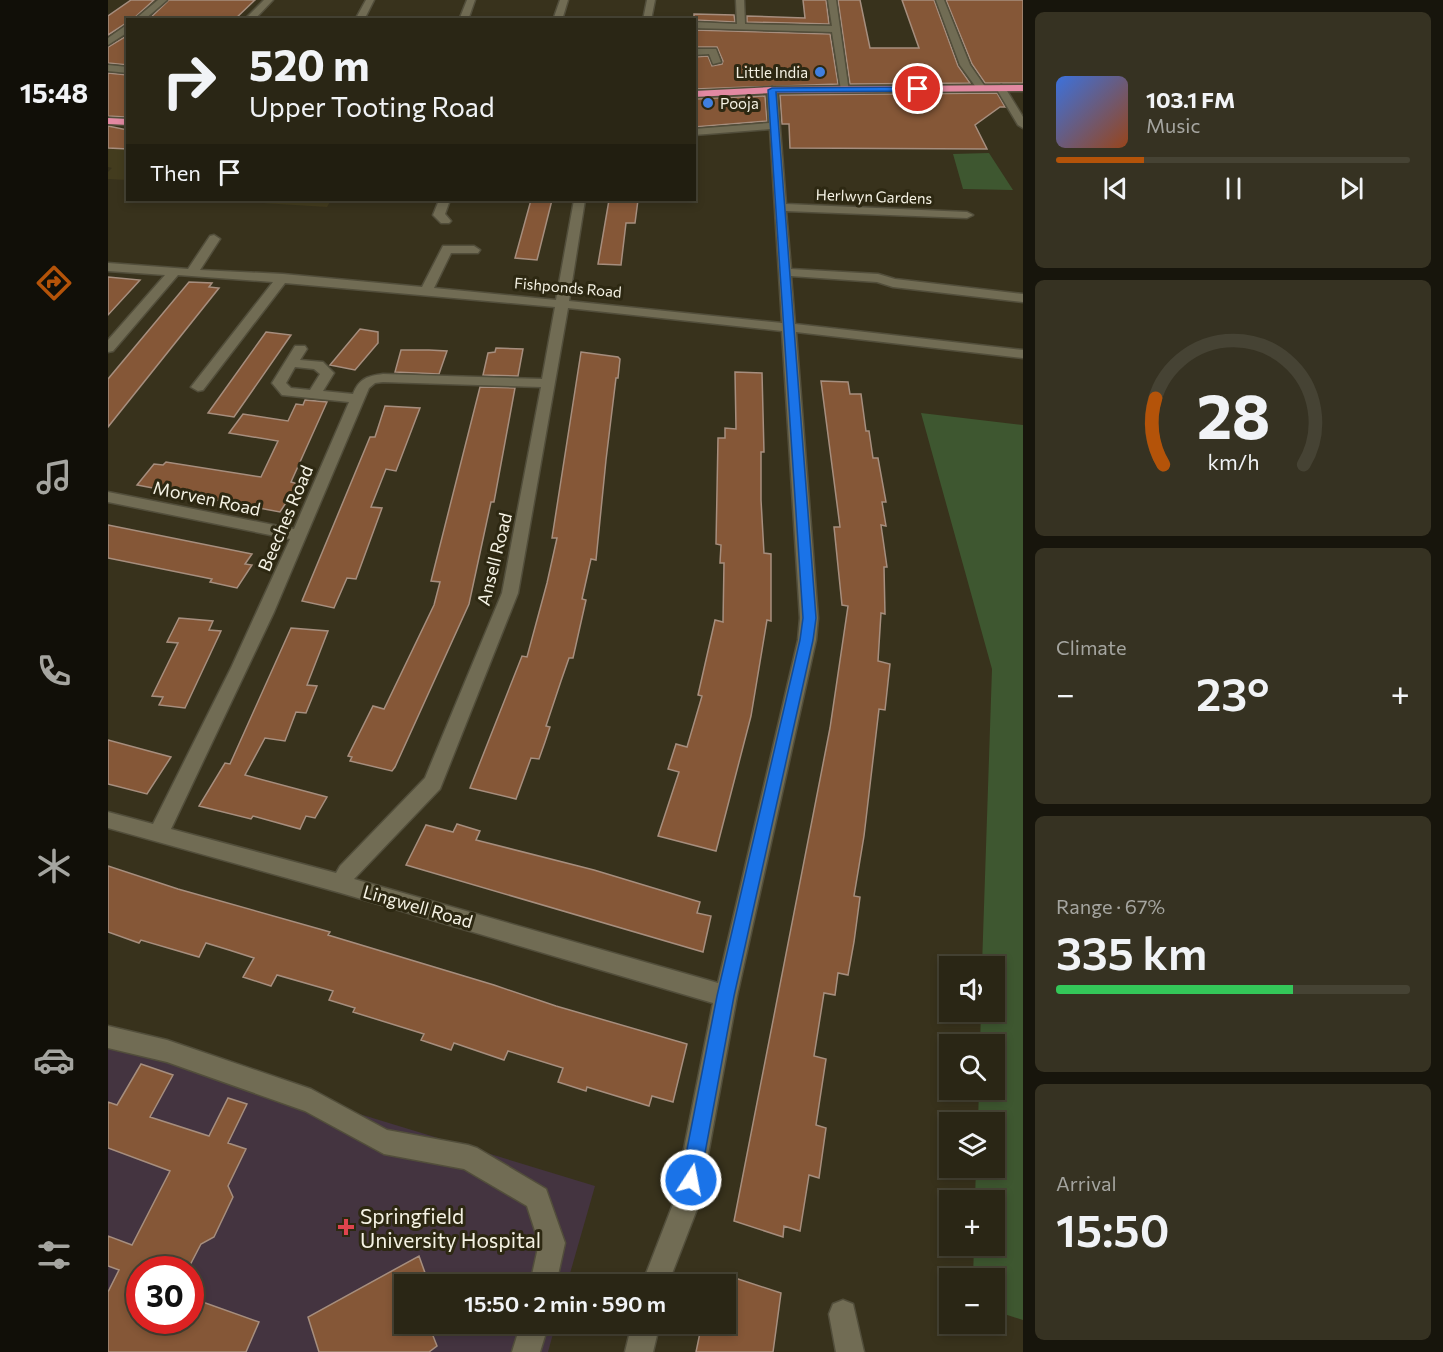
<!DOCTYPE html>
<meta charset="utf-8">
<style>
:root{--surface:#2a2615;--page:#363222;--text:#f1f3f6;--muted:#a5a5a0;--line:#464334;--accent:#b45309}
body{margin:0;font-family:Commissioner,sans-serif;background:var(--page);color:var(--text);height:100vh;display:flex;flex-direction:column;font-size:22px;white-space:nowrap}
*{box-sizing:border-box;margin:0}
p{font-size:20px;color:var(--muted)}
.icon{flex:none;width:33px;height:33px;fill:none;stroke:currentColor;stroke-width:2;stroke-linecap:round;stroke-linejoin:round}
.map{position:relative;flex:1;overflow:hidden}
.side{display:flex;flex-direction:column;gap:12px;padding:12px;background:#17150c;width:420px}
.side>*{flex:none}
.hud{position:absolute;left:18px;top:18px;width:570px;height:183px;border-radius:0px;box-shadow:0 3px 9px #0003,0 0 0 2px var(--line);background:#2a2615;color:var(--text);overflow:hidden}
.fabs{position:absolute;left:831px;top:956px;display:grid;gap:12px}
.fabs a{display:grid;place-items:center;width:66px;height:66px;border-radius:0px;background:var(--surface);box-shadow:0 3px 9px #0003,0 0 0 2px var(--line);font-size:30px}
.speed{position:absolute;left:18px;top:1256px;display:flex;gap:12px;font-size:30px;font-weight:700;text-align:center}
.speed>*{display:grid;place-content:center;width:78px;height:78px;border-radius:50%;background:var(--surface);box-shadow:0 3px 9px #0003,0 0 0 2px var(--line);line-height:1}
.speed .limit{border:9px solid #d22;background:#fff;color:#111}
.pin{position:absolute;display:grid;place-items:center;width:51px;height:51px;color:#fff;margin:-26px;border:3px solid #fff;border-radius:50%;box-shadow:0 2px 6px #0007}
.me{position:absolute;width:66px;margin:-33px;rotate:11deg;stroke-linejoin:round;filter:drop-shadow(0 0 4px #0008)}
.turn{display:flex;align-items:center;gap:21px;height:126px;padding:0 24px;font-size:27px}
.turn .icon{width:78px;height:78px;stroke-width:2.5}
.turn b{display:block;font-size:42px;line-height:51px}
.then{display:flex;align-items:center;height:57px;padding:0 24px;background:#0003;gap:12px;font-size:22px}
.big{font-size:45px;font-weight:600;line-height:1.1}
.side .widget{flex:1;display:flex;flex-direction:column;justify-content:center;gap:9px;min-width:0;padding:0 21px;border-radius:9px;background:var(--page)}
.side .dial{align-items:center;gap:0}
.dial svg{height:156px;overflow:visible;fill:none;stroke:var(--line);stroke-width:7;stroke-linecap:round;text-anchor:middle}
.dial text{fill:var(--text);stroke:none}
.song{display:flex;align-items:center;gap:18px}
.cover{width:72px;height:72px;border-radius:9px;background:linear-gradient(135deg,hsl(220 70% 55%),hsl(20 70% 35%))}
.played{height:6px;border-radius:3px;background:linear-gradient(90deg,var(--accent) 25%,var(--line) 25%)}
.keys{display:flex;justify-content:space-around;direction:ltr}
.heat{display:flex;justify-content:space-between;align-items:center;font-size:33px;direction:ltr}
.charge{height:9px;border-radius:4px;background:linear-gradient(90deg,#34c759 67%,var(--line) 0)}
.trip{position:absolute;left:286px;top:1274px;width:342px;height:60px;border-radius:0px;background:var(--surface);box-shadow:0 3px 9px #0003,0 0 0 2px var(--line);font-weight:600;line-height:60px;text-align:center}
main{display:flex;flex:1;min-height:0}
.tab-bar{display:flex;flex-direction:column;width:108px;justify-content:space-around;align-items:center;background:#110f08;color:var(--muted)}
.tab-bar .icon{width:42px;height:42px}
.tab-bar .on{color:var(--accent)}
.tab-bar b{font-size:27px;color:var(--text)}
.map>svg:first-child{display:block}
.built{fill:#433c1e}
.medical{fill:#443440;fill-rule:evenodd}
.green{fill:#3e5730}
.building{fill:#855737;stroke:#a68e7e;stroke-width:1.5}
.lines{fill:none;stroke-linecap:round;stroke-linejoin:round}
.minor-casing{stroke:#524e3b;stroke-width:3}
.highway-casing{stroke:#524e3b;stroke-width:3}
.minor{fill:#716c54;fill-rule:evenodd}
.highway{fill:#e289a2;fill-rule:evenodd}
.route{fill:#1a73e8;stroke:#114b97;stroke-width:1.5}
.shop-dot{fill:#3f7fe0;stroke:#2d2812;stroke-width:2}
.health-dot{fill:#e0444e;stroke:#2d2812;stroke-width:2}
.labels{text-anchor:middle;dominant-baseline:central;stroke-width:6;stroke-linejoin:round;paint-order:stroke}
.far-poi-label{font-size:15px;fill:#f5f2e4;stroke:#2d2812;text-anchor:end}
.far-street-label{font-size:15px;fill:#f5f2e4;stroke:#2d2812}
.street-label{font-size:18px;fill:#f5f2e4;stroke:#2d2812}
.near-poi-label{font-size:21px;fill:#f5f2e4;stroke:#2d2812;text-anchor:start}
</style>
<main>
<nav class="tab-bar">
<b>15:48</b>
<svg class="icon on" aria-label="directions" viewBox="0 0 24 24"><path d="M12 3l9 9-9 9-9-9zM9 14v-3h6M13 9l2 2-2 2"/></svg>
<svg class="icon" aria-label="music" viewBox="0 0 24 24"><path d="M9 18V5l10-2v13"/><circle cx="6" cy="18" r="3"/><circle cx="16" cy="16" r="3"/></svg>
<svg class="icon" aria-label="phone" viewBox="0 0 24 24"><path d="M5 4h4l2 5-3 2q2 4 5 5l2-3 5 2v4C11 20 4 13 5 4z"/></svg>
<svg class="icon" aria-label="climate" viewBox="0 0 24 24"><path d="M12 3v18M4 7l16 10M4 17L20 7"/></svg>
<svg class="icon" aria-label="car" viewBox="0 0 24 24"><path d="M5 17H2v-5l4-1 3-4h7l3 4 3 1v5h-3M9 17h6M6 11h13"/><circle cx="7" cy="17" r="2"/><circle cx="17" cy="17" r="2"/></svg>
<svg class="icon" aria-label="filters" viewBox="0 0 24 24"><path d="M4 7h16M4 17h16"/><circle cx="9" cy="7" r="2"/><circle cx="15" cy="17" r="2"/></svg>
</nav>
<div class="map">
<svg width="915" height="1352" viewBox="0 0 915 1352">
<rect width="100%" height="100%" fill="#38321c"/>
<path class="built" d="M0,128L19,129V180L0,179V172L4,168L0,167Z
M106,200H223L219,207Z"/>
<path class="medical" d="M0,1037L487,1186L459,1284H297V1323H448L440,1352H0ZM32,1269H82V1320H32Z"/>
<path class="green" d="M881,153L905,190L855,189L845,154Z
M813,413L915,425V1320L887,1311L886,1278H865L866,1245H886V1200H867L868,1167H886V1122H870L871,1089H886V1044H872L873,1011H886V966H874L884,669Z"/>
<path class="building" d="M23,0H46L24,20H20V22L0,35V16Z
M61,0H147L126,20H40Z
M695,0H718L721,24L639,22V16L697,18Z
M730,0H752L762,48H811L794,0H826L850,66L862,83L742,84Z
M838,0H915V83H877L864,64Z
M586,14L626,15L627,22L586,20Z
M586,30L722,34L730,84L586,89V57L600,56L604,66L614,64L615,61L609,47H586Z
M20,35V65L0,63V47Z
M0,73L20,75V113L17,117L0,116Z
M889,93L897,107H892L867,125L879,149L682,148L681,124H674L672,95Z
M657,96L659,121L586,127V99Z
M0,126L20,130V149L0,148Z
M423,200H444L429,260L407,258Z
M501,200H530L527,223H518L513,265L490,264Z
M0,277L32,280L0,315Z
M81,282L104,283L101,287L111,288L0,427V379Z
M252,329L270,332V343L247,370L222,365Z
M158,332L183,335L126,417L100,413Z
M388,348L415,349L410,376L375,375L380,353L387,352Z
M293,350H321L339,351L331,374L287,372Z
M473,352L510,357L512,359L510,378H508L498,460L488,560L483,559L474,599L478,600L465,658H461L453,681L438,726L442,727L437,742L431,759L423,758L408,799L362,788L414,656L419,657L439,583L449,538H444Z
M627,372L654,373L656,452H653V500L656,553L663,554V621L659,620L643,716L608,851L550,836L571,772L560,769L568,744L579,747L594,696L590,695L607,620L615,622L616,563H612L613,545L608,544L610,438H617V428L628,429Z
M713,381L740,382L742,394H753L758,431H761L765,458H770L778,502H774L778,526L773,525L779,567H776L777,614L773,613L770,661L782,664L777,710L771,709L756,836L746,896L752,897L746,942L740,975L730,973L727,995L716,993L706,1056L718,1059L708,1125L718,1128L711,1178L701,1175L692,1231L676,1226L675,1237L626,1221L722,728L740,606L734,605L726,527H732Z
M372,387L407,388L386,502H383L361,604L287,767L284,771L242,761L244,757L240,756L265,706L276,709L326,605L332,582L323,581Z
M197,400L219,402L183,482L190,484L172,512L29,485L46,464L55,465L58,462L153,477L170,441L121,433L135,414L180,421L188,404L195,405Z
M277,406L312,408L288,471L278,469L263,507L274,508L248,579L239,578L226,608L194,601L262,437H267Z
M0,525L144,554L137,564L144,565L129,588L102,582L104,579L0,558Z
M71,618L105,621L101,630L113,631L77,708L51,705L55,697L44,696L70,643L59,642Z
M183,628L220,631L199,685L209,686L198,713L188,712L177,741L157,738L137,775L219,797L207,818L198,816L192,829L145,816L143,819L91,806L117,763L122,764Z
M0,740L63,757L39,794L0,784Z
M349,824L372,831L368,840L486,870L592,902L589,913L603,916L595,952L298,865L318,825L345,832Z
M0,866L70,889L222,932L220,935L386,985L448,1006L579,1044L565,1102L544,1096L541,1106L479,1087L478,1091L450,1082L455,1068L400,1051L396,1060L346,1043L343,1050L313,1040L316,1034L245,1012L247,1008L221,1000L225,991L169,975L163,986L135,977L146,958L121,950L98,943L91,957L33,940L31,943L0,932Z
M33,1064L65,1075L42,1117L101,1136L120,1098L139,1104L120,1143L138,1149L120,1186L125,1197L106,1237L93,1244L80,1269H32V1320H82L89,1300L151,1322L138,1352H0V1292L11,1270L0,1266V1236L24,1245L62,1171L0,1148V1102L9,1105Z
M311,1256L321,1284H297V1323H320L329,1346L321,1352H211L200,1317Z
M618,1275L673,1293L665,1352H588L594,1323H618Z"/>
<g class="lines">
<defs>
<path id="minor" d="M50,0H59L36,20H26Z
M156,0H165L146,20H136Z
M258,0H266L256,20H247Z
M359,0H367L360,20H351Z
M452,0H460L454,20H445Z
M539,0H547L543,20H535Z
M628,0H636L637,24L724,26L720,0H728L741,92L733,90L724,32L586,28V22L629,24Z
M828,0H836L862,65L878,88L876,90H870L852,65Z
M20,24V32L0,45V38Z
M586,49H608L613,62L605,64L601,54L586,55Z
M0,65L20,67V73L0,71Z
M893,85L896,86L915,117V128L910,125L888,88Z
M664,87L669,90L678,204L859,212L865,215L859,218L678,211L683,269L770,274L787,279L915,294V302L785,287L769,282L683,276L687,324L915,350V358L688,332L710,618L708,640L629,996L591,1204L560,1284H534L565,1204L605,1003L233,893L0,828V812L45,824L123,668L182,539L0,502V492L186,529L241,402L174,395L164,383L187,346H197L199,349L192,360L215,362L226,373L215,391L245,394C251,379 259,376 275,374L434,379L447,307L177,283L95,390L90,391L83,387L165,282L70,275L5,351L0,352V340L57,275L0,271V263L80,269L102,236L106,235L112,239L92,270L175,274L314,287L335,246H366L372,250L370,253H343L326,288L448,300L466,200H477L461,301L674,323L662,129L586,135V129L661,123L659,90ZM460,308L674,331L692,618L690,640L610,983L246,879L332,789L410,593ZM187,367L206,369L212,374L202,390L183,388L178,383ZM275,382L433,387L394,593L317,778L232,866L228,873L63,829L166,612L261,388L267,383Z
M331,200H342L337,214L343,221L341,223H333L325,215Z
M0,1026L59,1040L203,1089L279,1130L360,1145L369,1148L438,1189L457,1243L448,1284H422L431,1243L419,1206L356,1169L276,1154L197,1111L59,1062L0,1048Z
M735,1300L745,1304L756,1352H728L721,1314L725,1304Z
M413,1323H441L432,1352H404Z
M524,1323H552L545,1352H517Z"/>
<path id="highway" d="M915,85V91L664,93L586,97V91L664,87Z
M0,118L20,119V125L0,124Z"/>
</defs>
<use href="#minor" class="minor-casing"/>
<use href="#highway" class="highway-casing"/>
<use href="#minor" class="minor"/>
<use href="#highway" class="highway"/>
</g>
<path class="route" d="M810,87L812,91L668,92L708,618L705,640L626,996L592,1180L589,1187L583,1190L576,1187L573,1180L609,996L692,640L695,618L660,90L664,88Z"/>
<g class="shop-dot">
<circle cx="712" cy="72" r="6"/>
<circle cx="600" cy="103" r="6"/>
</g>
<path class="health-dot" d="M235 1218h6v6h6v6h-6v6h-6v-6h-6v-6h6z"/>
<g class="labels">
<g class="far-poi-label">
<text x="700" y="72">Little India</text>
<text x="612" y="103" text-anchor="start">Pooja</text>
</g>
<g class="far-street-label">
<text transform="translate(766 196) rotate(2)">Herlwyn Gardens</text>
<text transform="translate(460 287) rotate(5)">Fishponds Road</text>
</g>
<g class="street-label">
<text transform="translate(99 498) rotate(12)">Morven Road</text>
<text transform="translate(177 518) rotate(-67)">Beeches Road</text>
<text transform="translate(386 559) rotate(-76)">Ansell Road</text>
<text transform="translate(310 906) rotate(16)">Lingwell Road</text>
</g>
<g class="near-poi-label">
<text x="252" y="1215">Springfield<tspan x="252" dy="24">University Hospital</tspan></text>
</g>
</g>
</svg>
<div class="fabs">
<a><svg class="icon" aria-label="sound" viewBox="0 0 24 24"><path d="M4 9h4l5-4v14l-5-4H4zM17 9q2 3 0 6"/></svg></a>
<a><svg class="icon" aria-label="search" viewBox="0 0 24 24"><circle cx="10" cy="10" r="6"/><path d="M15 15l6 6"/></svg></a>
<a><svg class="icon" aria-label="layers" viewBox="0 0 24 24"><path d="M12 4l9 5-9 5-9-5zM3 14l9 5 9-5"/></svg></a>
<a>+</a>
<a>−</a>
</div>
<div class="speed"><div class="limit">30</div></div>
<div class="pin" style="left:810px;top:89px;background:#d93025"><svg class="icon" aria-label="arrive" viewBox="0 0 24 24"><path d="M6 21V4h12l-3 4 3 4H6"/></svg></div>
<svg class="me" style="left:583px;top:1180px" viewBox="-20 -20 40 40"><circle r="17" fill="#1a73e8" stroke="#fff" stroke-width="3"/><path d="M0-11L8 9 0 5-8 9z" fill="#fff"/></svg>
<div class="trip">15:50 · 2 min · 590 m</div>
<div class="hud">
<div class="turn"><svg class="icon" aria-label="right" viewBox="0 0 24 24"><path d="M7 20v-9h11M14 6l5 5-5 5"/></svg><div><b>520 m</b>Upper Tooting Road</div></div>
<div class="then">Then<svg class="icon" aria-label="arrive" viewBox="0 0 24 24"><path d="M6 21V4h12l-3 4 3 4H6"/></svg></div>
</div>
</div>
<section class="side">
<div class="widget">
<div class="song"><i class="cover"></i><div><b>103.1 FM</b><p>Music</p></div></div>
<div class="played"></div>
<div class="keys"><svg class="icon" aria-label="previous" viewBox="0 0 24 24"><path d="M18 5L8 12l10 7zM5 5v14"/></svg><svg class="icon" aria-label="pause" viewBox="0 0 24 24"><path d="M8 5v14M16 5v14"/></svg><svg class="icon" aria-label="next" viewBox="0 0 24 24"><path d="M6 5l10 7-10 7zM19 5v14"/></svg></div>
</div>
<div class="widget dial"><svg viewBox="0 0 100 80">
<path d="M14 69A42 42 0 1 1 86 69"/>
<path d="M14 69A42 42 0 0 1 10 35" stroke="#b45309"/>
<text x="50" y="56" font-size="32" font-weight="700">28</text>
<text x="50" y="72" font-size="11">km/h</text>
</svg></div>
<div class="widget"><p>Climate</p>
<div class="heat"><a>−</a><b class="big">23°</b><a>+</a></div>
</div>
<div class="widget"><p>Range · 67%</p><b class="big">335 km</b><div class="charge"></div></div>
<div class="widget"><p>Arrival</p><b class="big">15:50</b></div>
</section>
</main>
